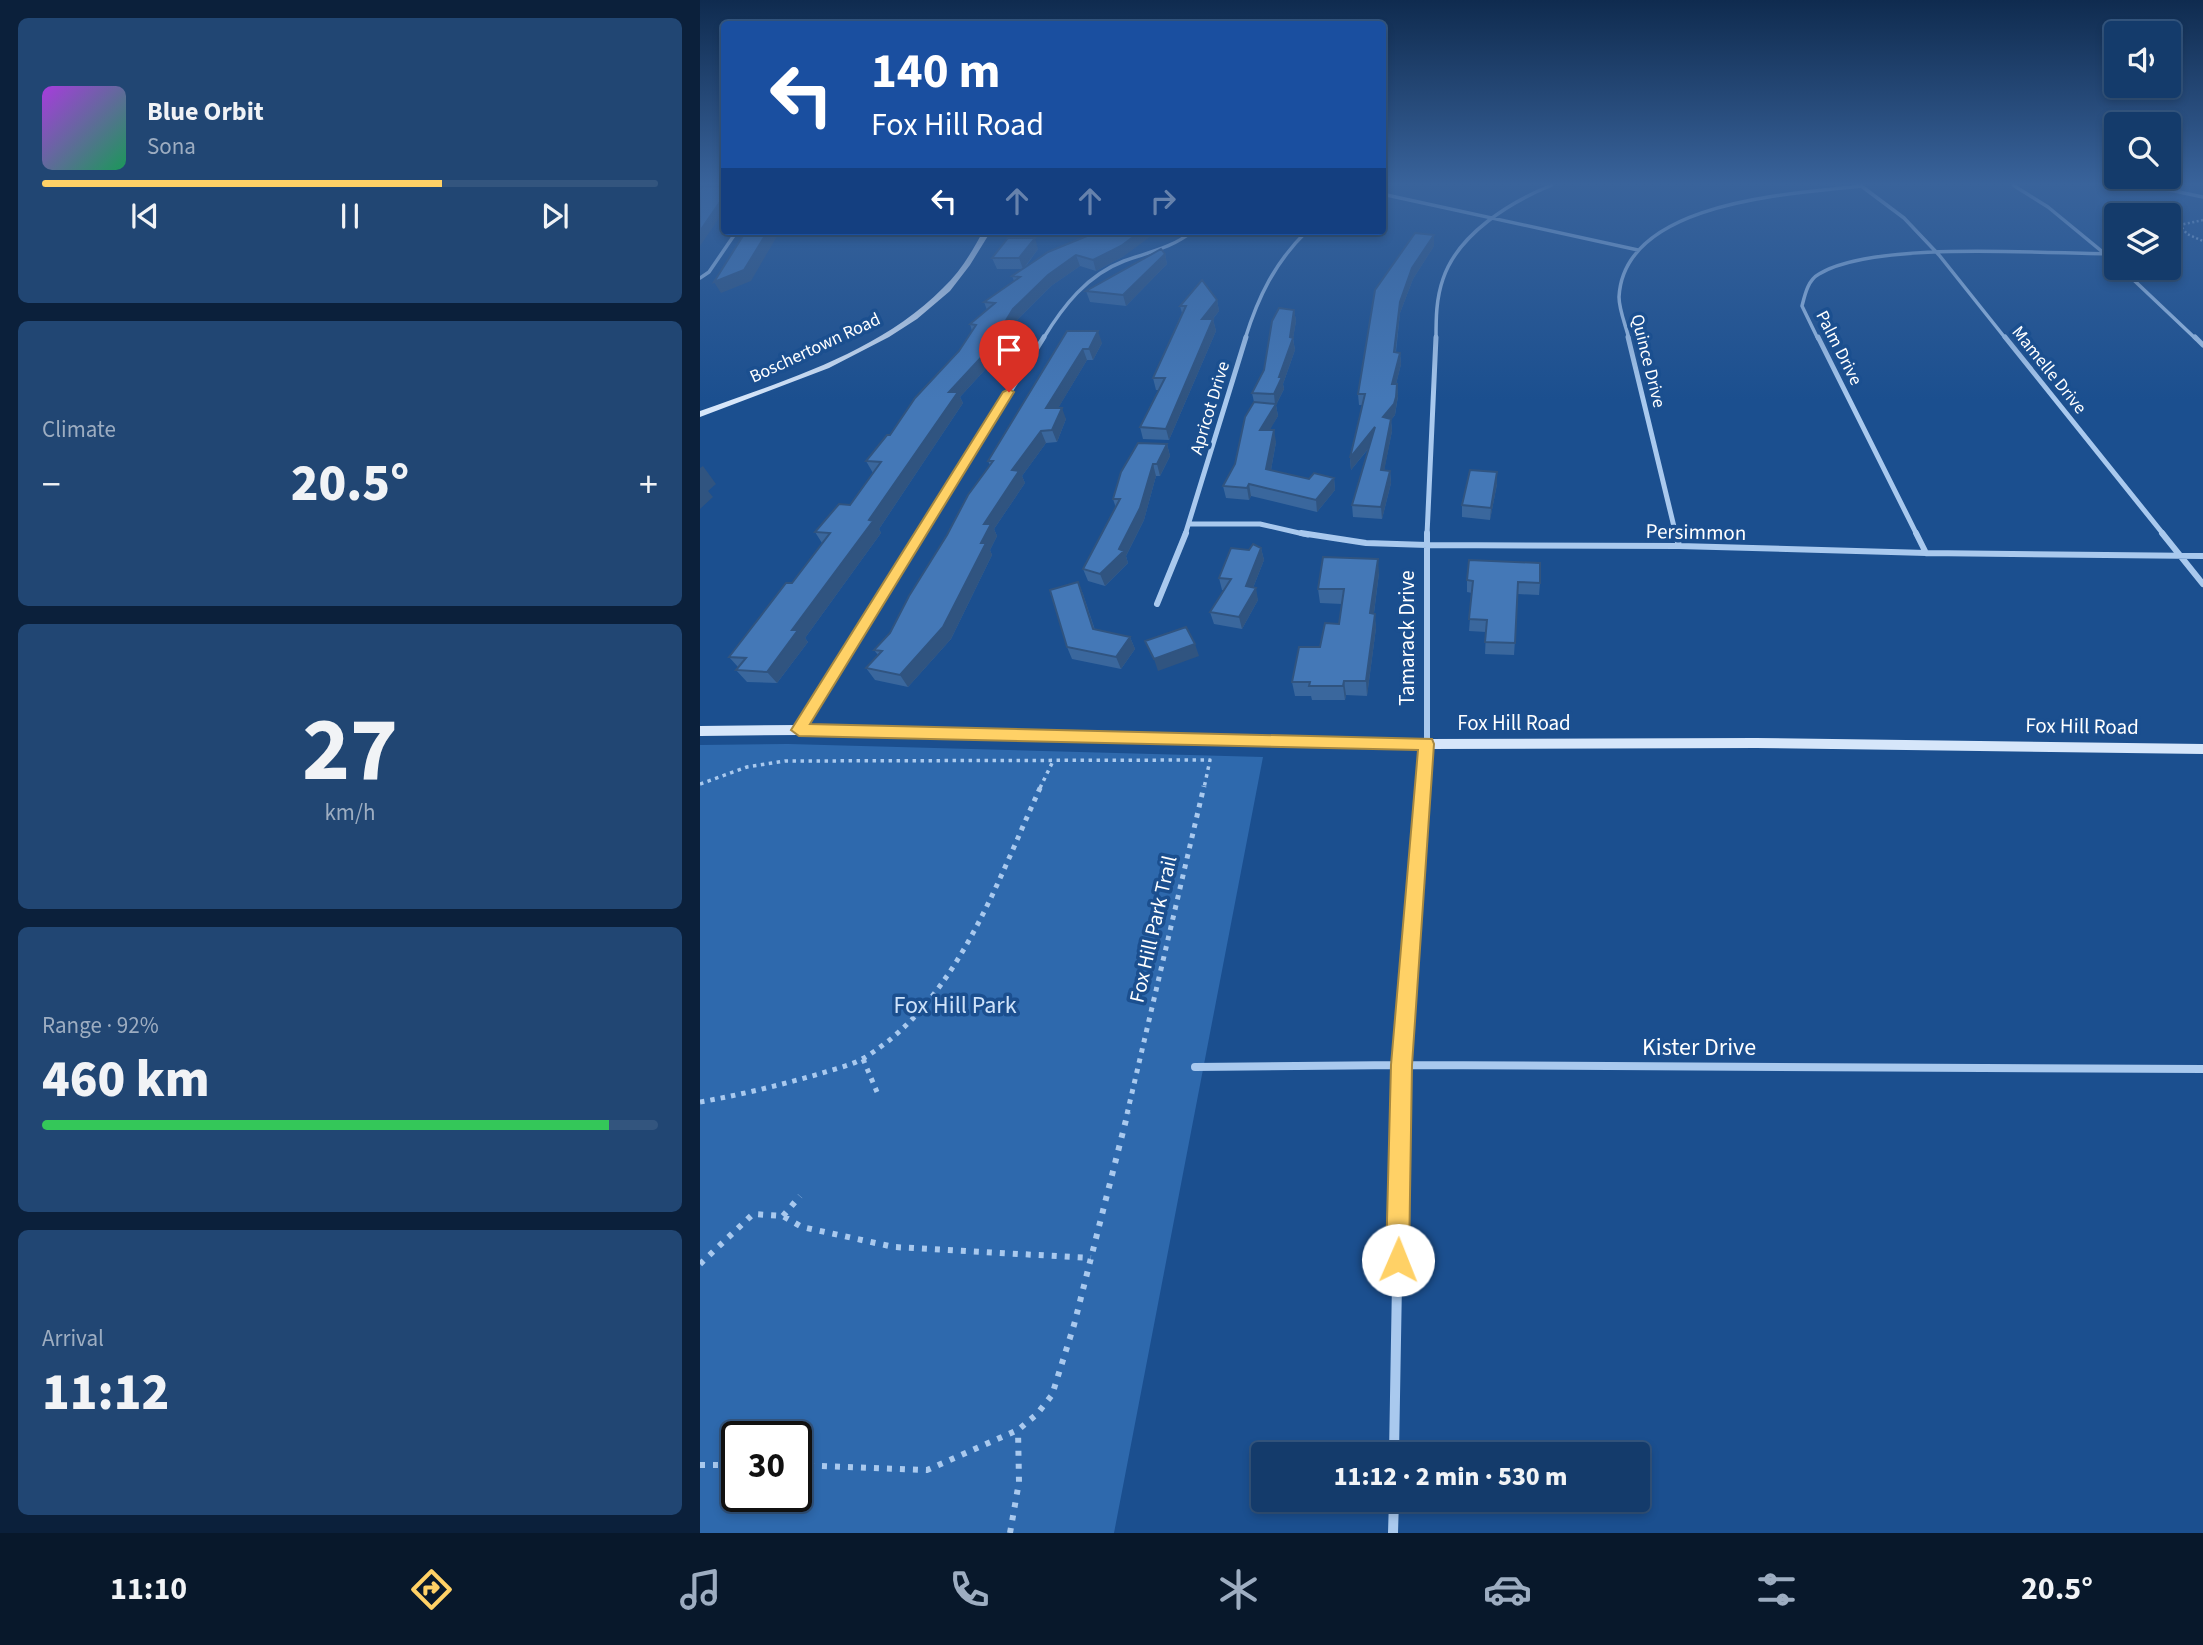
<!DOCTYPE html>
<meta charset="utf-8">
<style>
:root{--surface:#143b6b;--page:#214673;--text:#f1f3f6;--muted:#9dadc1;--line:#33557e;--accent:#ffd166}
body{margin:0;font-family:"Source Sans 3",sans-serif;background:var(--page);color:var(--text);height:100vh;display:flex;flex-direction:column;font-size:26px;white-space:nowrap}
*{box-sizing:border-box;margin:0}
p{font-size:23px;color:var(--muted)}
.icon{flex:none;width:38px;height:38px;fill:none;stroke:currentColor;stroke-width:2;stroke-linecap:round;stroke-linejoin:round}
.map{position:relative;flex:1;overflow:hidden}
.drawer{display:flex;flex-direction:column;gap:18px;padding:18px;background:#0b203b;width:700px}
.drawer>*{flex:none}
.top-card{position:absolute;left:21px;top:21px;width:665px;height:214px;border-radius:7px;box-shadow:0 4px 10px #0003,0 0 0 2px var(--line);background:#1a4fa0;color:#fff;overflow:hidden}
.controls{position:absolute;left:1404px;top:21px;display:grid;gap:14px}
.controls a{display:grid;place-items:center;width:77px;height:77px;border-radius:7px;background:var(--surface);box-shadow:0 4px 10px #0003,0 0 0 2px var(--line);font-size:35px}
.speed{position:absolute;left:21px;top:1421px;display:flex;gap:14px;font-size:35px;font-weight:700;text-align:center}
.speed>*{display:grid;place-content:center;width:91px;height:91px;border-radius:50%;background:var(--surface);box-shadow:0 4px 10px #0003,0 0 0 2px var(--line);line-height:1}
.speed .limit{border:4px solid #111;border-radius:10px;background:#fff;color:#111}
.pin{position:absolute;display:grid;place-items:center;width:60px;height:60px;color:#fff;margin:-72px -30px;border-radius:50% 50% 50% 0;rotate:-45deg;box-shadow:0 0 7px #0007}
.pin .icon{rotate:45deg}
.me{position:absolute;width:77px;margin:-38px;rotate:1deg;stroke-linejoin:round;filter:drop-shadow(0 0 5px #0008)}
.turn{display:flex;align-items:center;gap:24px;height:147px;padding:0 35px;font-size:32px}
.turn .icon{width:91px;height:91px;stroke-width:2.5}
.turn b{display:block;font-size:49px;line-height:60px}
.lanes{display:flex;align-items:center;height:66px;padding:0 35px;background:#0003;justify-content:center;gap:35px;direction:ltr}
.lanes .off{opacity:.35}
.big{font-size:52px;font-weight:800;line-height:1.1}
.drawer .tile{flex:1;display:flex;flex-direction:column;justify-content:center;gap:10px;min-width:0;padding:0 24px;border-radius:10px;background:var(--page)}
.drawer .dial{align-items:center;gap:0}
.dial b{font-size:91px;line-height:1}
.song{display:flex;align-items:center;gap:21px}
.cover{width:84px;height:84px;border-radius:10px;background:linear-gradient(135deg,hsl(280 70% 55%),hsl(150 70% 35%))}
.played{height:7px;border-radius:4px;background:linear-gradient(90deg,var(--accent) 65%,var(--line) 65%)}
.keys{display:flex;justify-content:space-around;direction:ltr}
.heat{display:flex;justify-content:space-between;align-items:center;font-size:38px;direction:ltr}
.charge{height:10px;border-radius:5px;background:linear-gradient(90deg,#34c759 92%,var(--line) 0)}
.trip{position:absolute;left:551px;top:1442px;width:399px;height:70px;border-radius:7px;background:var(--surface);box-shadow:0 4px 10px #0003,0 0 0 2px var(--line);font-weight:800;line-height:70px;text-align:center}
.dock{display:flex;height:112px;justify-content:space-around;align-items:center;background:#08182b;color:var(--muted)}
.dock .icon{width:49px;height:49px}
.dock .current{color:var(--accent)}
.dock b{font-size:32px;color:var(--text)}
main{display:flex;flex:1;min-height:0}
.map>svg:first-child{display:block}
.green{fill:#2e69ad;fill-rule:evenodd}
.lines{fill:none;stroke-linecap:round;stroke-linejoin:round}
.path-far3{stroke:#a9c9ee;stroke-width:2.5;stroke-dasharray:2 2.5;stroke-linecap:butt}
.path-far2{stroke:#a9c9ee;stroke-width:3.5;stroke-dasharray:3.5 4.5;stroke-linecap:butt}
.path-far1{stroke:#a9c9ee;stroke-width:5;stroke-dasharray:4.5 6;stroke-linecap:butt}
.path{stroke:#a9c9ee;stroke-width:6;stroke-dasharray:5 8;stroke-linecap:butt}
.street-far4{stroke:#a9c9ee;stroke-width:3.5}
.street-far3{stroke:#a9c9ee;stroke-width:5}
.street-far2{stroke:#a9c9ee;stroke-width:6}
.street-far1{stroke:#a9c9ee;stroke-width:8}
.street{stroke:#a9c9ee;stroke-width:10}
.secondary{fill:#d6e6fa;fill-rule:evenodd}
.wall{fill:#3a679d}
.shaded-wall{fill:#305480}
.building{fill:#4478b7;stroke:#305480;stroke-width:2}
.route{fill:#ffd166;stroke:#a68842;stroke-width:2}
.labels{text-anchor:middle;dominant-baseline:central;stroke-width:7;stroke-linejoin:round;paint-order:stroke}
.far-street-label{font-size:18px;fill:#fff;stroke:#1b4f8f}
.street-label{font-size:21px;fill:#fff;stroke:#1b4f8f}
.near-park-label{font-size:24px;fill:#cfe3fa;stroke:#1b4f8f}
.near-street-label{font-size:24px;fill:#fff;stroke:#1b4f8f}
</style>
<main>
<section class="drawer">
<div class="tile">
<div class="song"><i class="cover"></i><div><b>Blue Orbit</b><p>Sona</p></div></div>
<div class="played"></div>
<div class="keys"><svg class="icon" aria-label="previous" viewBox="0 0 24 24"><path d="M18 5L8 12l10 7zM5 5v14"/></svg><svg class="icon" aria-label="pause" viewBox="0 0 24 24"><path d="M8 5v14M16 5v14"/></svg><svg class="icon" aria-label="next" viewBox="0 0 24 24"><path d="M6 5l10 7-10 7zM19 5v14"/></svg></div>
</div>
<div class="tile"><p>Climate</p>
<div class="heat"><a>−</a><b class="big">20.5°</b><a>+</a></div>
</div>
<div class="tile dial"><b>27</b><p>km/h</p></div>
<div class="tile"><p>Range · 92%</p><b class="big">460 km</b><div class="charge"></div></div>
<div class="tile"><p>Arrival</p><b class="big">11:12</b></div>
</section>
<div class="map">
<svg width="1503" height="1533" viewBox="0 0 1503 1533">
<rect width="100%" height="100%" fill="#1b4f8f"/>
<path class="green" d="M88,744L563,757L414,1533H0V745ZM37,1437H96V1496H37Z"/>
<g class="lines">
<path class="path-far3" d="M1503,220L1480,225L1487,234L1503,241"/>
<path class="path-far2" d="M0,784L47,767L85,761L510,760L504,788
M340,788L353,761"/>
<path class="path-far1" d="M163,1059L177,1092
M0,1102C40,1095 80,1085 119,1074C134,1069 150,1066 164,1058C258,1001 297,881 341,786
M427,1114L504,786"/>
<path class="path" d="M83,1216L100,1196
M0,1264L53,1214L83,1216L102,1227L194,1247L391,1258
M0,1465H37
M96,1465L227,1470L318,1430L337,1414L352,1395L374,1325L428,1112
M310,1533L319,1482L318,1430"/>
<path class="street-far4" d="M1160,185L1204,218L1239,255L1306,339
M1313,185L1348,207L1416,263
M1446,185L1503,197
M682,194L938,250
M1468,252L1480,253
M1421,268L1496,339
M0,278L9,272L37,231
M343,339C363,306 387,275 424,261C449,252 472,248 493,231
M545,339C558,297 575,262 607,231
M736,339C736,319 736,299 743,279C758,234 810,202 852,185
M929,339C926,326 919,310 919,297C924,201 1091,194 1161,186
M1118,339L1102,306C1105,294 1108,280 1119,274C1175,240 1346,254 1416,254"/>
<path class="street-far3" d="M928,337L976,535
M1118,337L1217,535
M1305,337L1464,535
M1495,337L1503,345
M490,524H560L608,535
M220,535L344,337
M485,535L546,337
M727,535L736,337"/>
<path class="street-far2" d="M601,533L666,543L727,545L979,546L1226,553L1503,556
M976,533L979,546
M1216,533L1226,553
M1462,533L1503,584
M457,604L486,533
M99,730L222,533
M723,788L727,744V533"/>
<path class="street-far1" d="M495,1067L701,1065L1503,1069
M700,1114L701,1065L724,786"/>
<path class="street" d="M694,1454L700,1112
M693,1533L694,1500"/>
<path class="secondary" d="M283,231H291L270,265L250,291L217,319L189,337L129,368L0,417V411C83,381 179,353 243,288C260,272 272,252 283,231Z
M99,725L727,739L1056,738L1503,744V754L1056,748L727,749L99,735L0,736V726Z"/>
</g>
<path class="wall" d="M734,235V246L713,279L700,313L696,352L700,353L701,364L696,384H697L698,396L695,415L691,420L692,431L684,470L690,471L691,483L682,519L653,517L652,505L669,448L651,470L650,458L662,405H659L658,394L675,290Z
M338,249L324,269L348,252L424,256L396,271L380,266L351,286L317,320L293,361L260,397L263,403L179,529L181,533L105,638L108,642L77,683L47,682L36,670L38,667L29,657L92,583L122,543L115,532L150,505L173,473L166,461L190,435L259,351L272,331L270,324L287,310L284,302L314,281L312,276L323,269H297L292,258Z
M465,254L467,264L426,306L390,302L386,291Z
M517,300L519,311L513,319L516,331L469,440L443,439L440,427L459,390H456L453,378L482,313L480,306Z
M594,310L596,321L593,338L595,350L583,384L584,389L576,405L578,416L569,430L576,442L571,470L609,479L634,478L635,490L617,512L551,496L549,500L526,498L523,486L535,464L554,402L552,393Z
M367,331L402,343L393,360H387L358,408L366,419L357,442L346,443L322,476L325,483L294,529L297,536L290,550L292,555L251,639L208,687L175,680L166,668L178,655L174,650L190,633L290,465L288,461Z
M467,444L470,456L460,476H456L444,520L426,556L428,563L405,586L388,581L383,569L416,508L413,499Z
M797,472V484L790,520L762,517V505Z
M561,548L564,560L553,588L558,600L542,629L514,624L510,612L524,590H522L519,578L549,550Z
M679,573L674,613L676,628L667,696L646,695L645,700H612L611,696H595L592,682L639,624L642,604L620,603L618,589Z
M767,580L840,583L839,595L818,594L814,655L785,654L786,632L769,631L772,593L767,592Z
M378,582L383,594L395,630L430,637L435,649L421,669L372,659L367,647Z"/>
<path class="shaded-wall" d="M24,196V211L0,246V231Z
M68,231H80L51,281L21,293L14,282Z
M441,231H458L424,256L396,271L393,260Z
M734,235V246L713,279L700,313L694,364V352L700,302L712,268Z
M335,238L338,249L323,269L319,258Z
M465,254L467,264L426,306L423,295Z
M376,255L380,266L351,286L317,320L293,361L260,397L263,403L179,529L181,533L105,638L108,642L77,683L67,672L92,630L169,520L249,392L313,309L348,275Z
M517,300L519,311L504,330L502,319Z
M594,310L596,321L593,339L595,350L583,384L584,389L576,405L578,416L563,442L560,430L575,405L574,394L590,337Z
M513,319L516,331L469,440L466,429Z
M398,331L402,343L393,360L389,349Z
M383,349L387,360L351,420L346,408Z
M700,353L701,364L693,396L692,384Z
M697,384L698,396L696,408L695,415L691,420L692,431L682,482L681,470L683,417Z
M362,408L366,419L357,442L352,430Z
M675,427L676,439L651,470L650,458Z
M574,430L576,442L569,481L566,469Z
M341,431L346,443L322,476L325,483L294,529L297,536L290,550L292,555L251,639L208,687L200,675L281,543L284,524L312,470Z
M467,444L470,456L460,476L457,464Z
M453,464L456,476L444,520L426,556L428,563L405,586L400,574L419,549Z
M3,466L16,484L8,491L13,497L0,509V468Z
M690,471L691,483L682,519L681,507Z
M797,472V484L790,520L791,508Z
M634,478L635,490L617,512L616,500Z
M549,484L551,496L549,500L547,488Z
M561,548L564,560L549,598L546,586Z
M678,559L679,573L672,628L670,613Z
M378,582L383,594L398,641L393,629Z
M556,588L558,600L542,629L539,617Z
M675,614L676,628L667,696L666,681Z
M430,637L435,649L421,669L416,657Z
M495,644L499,656L458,671L454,659Z
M644,681L646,695L645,700L643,686Z"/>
<path class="building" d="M3,186H24V196L0,231V189Z
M46,231H68L44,270L14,282Z
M399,231L411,232L413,231H441L421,246L393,260L376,255L348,275L313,309L288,350L249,392H258L169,520L173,521L92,630H98L67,672L36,670L46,658L29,657L86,583H92L130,533L115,532L139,504L150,505L181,462L166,461L187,435H190L215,398L259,351L276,325L270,324L295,303L284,302L320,277L312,276L348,252Z
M715,233L734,235L712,268L700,302L694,352L700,353L692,384H697L696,397L694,404L683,417L691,419L681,470L690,471L681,507L652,505L675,427L650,458L665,394H658L675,290Z
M308,238H335L319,258H292Z
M461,249L465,254L423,295L386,291Z
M502,280L517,300L502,319H513L466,429L440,427L465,378H453L486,306H480Z
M579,308L594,310L590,337L593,338L579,377H582L574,394L552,393L564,370L572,321Z
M367,331H398L389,349H383L346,408H362L352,430L341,431L312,470L319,471L284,524H291L281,543H286L243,627L200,675L166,668L182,651L174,650L190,633L209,596L247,535L268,495L293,461H288Z
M554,402L576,404L560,430H574L566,469L609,479L614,473L634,478L616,500L549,484L547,488L523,486L535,464L545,417Z
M438,443L467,444L457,464H453L440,508L419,549L424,551L400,574L383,569L420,499H413L421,472Z
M770,470L797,472L791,508L762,505Z
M553,544L561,548L546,586L556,588L539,617L510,612L531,579L519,578L531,548L549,550Z
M623,557L678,559L670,613L675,614L666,681H644L643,686H609L610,682H592L599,647H620L625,623L639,624L644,589H618Z
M769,560L840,563V583L818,582L815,643L785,642L787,620L769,619L773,581L767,580Z
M378,582L393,629L430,637L416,657L367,647L350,590Z
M486,627L495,644L454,659L445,641Z"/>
<linearGradient id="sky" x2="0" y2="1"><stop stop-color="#0f2b4f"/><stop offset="0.46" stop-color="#39639b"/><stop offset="1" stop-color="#39639b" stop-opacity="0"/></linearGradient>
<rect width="1503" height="400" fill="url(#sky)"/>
<path class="route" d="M309,389L314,392L110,724L732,739L734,744L712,1065L709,1260L706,1268L698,1271L690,1268L686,1260L691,1065L718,750L99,736L91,730L303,392Z"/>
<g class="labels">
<g class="far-street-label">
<text transform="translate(115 348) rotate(-25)">Boschertown Road</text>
<text transform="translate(1139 348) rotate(63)">Palm Drive</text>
<text transform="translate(948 361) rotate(76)">Quince Drive</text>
<text transform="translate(1349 370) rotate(51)">Mamelle Drive</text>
<text transform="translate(510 408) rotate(-73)">Apricot Drive</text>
</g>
<g class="street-label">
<text transform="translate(996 532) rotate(1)">Persimmon</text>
<text transform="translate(707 638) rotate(-90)">Tamarack Drive</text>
<text x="814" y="723">Fox Hill Road</text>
<text transform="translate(1382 726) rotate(1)">Fox Hill Road</text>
<text transform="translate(453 929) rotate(-77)">Fox Hill Park Trail</text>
</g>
<g class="near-park-label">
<text x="255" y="1005">Fox Hill Park</text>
</g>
<g class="near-street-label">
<text x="999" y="1047">Kister Drive</text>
</g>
</g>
</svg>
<div class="controls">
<a><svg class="icon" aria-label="sound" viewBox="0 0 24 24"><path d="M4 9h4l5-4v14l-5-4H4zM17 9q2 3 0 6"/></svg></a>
<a><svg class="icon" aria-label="search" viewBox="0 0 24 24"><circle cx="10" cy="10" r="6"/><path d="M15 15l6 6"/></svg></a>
<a><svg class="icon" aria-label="layers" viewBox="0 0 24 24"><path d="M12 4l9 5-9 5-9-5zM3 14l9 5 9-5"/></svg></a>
</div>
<div class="speed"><div class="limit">30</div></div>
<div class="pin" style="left:309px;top:392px;background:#d93025"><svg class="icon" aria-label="arrive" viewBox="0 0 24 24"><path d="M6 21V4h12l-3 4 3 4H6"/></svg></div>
<svg class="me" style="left:698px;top:1260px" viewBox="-20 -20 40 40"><circle r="19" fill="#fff"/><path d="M0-13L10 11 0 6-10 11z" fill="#ffd166"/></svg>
<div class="trip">11:12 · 2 min · 530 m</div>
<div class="top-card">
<div class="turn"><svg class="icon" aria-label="left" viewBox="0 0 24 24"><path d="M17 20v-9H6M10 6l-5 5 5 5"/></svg><div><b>140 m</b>Fox Hill Road</div></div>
<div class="lanes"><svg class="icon" aria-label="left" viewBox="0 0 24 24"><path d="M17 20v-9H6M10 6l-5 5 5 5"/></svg><svg class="icon off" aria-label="ahead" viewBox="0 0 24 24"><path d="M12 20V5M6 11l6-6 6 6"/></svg><svg class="icon off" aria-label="ahead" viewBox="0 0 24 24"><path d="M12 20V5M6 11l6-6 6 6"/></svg><svg class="icon off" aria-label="right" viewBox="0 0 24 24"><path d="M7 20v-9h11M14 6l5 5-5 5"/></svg></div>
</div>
</div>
</main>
<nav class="dock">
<b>11:10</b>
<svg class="icon current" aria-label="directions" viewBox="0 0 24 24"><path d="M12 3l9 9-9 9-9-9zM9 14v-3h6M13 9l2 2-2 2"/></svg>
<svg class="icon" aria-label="music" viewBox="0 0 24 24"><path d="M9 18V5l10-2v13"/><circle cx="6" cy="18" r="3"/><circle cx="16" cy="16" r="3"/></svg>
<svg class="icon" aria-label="phone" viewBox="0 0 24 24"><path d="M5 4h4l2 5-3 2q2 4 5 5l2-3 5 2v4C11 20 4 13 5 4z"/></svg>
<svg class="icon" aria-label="climate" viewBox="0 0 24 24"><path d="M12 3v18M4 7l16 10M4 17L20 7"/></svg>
<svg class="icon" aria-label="car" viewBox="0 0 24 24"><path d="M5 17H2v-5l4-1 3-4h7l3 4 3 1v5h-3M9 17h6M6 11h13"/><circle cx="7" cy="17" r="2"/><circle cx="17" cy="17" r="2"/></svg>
<svg class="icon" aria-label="filters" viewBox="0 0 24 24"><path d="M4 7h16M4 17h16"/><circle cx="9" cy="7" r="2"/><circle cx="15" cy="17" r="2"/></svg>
<b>20.5°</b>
</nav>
